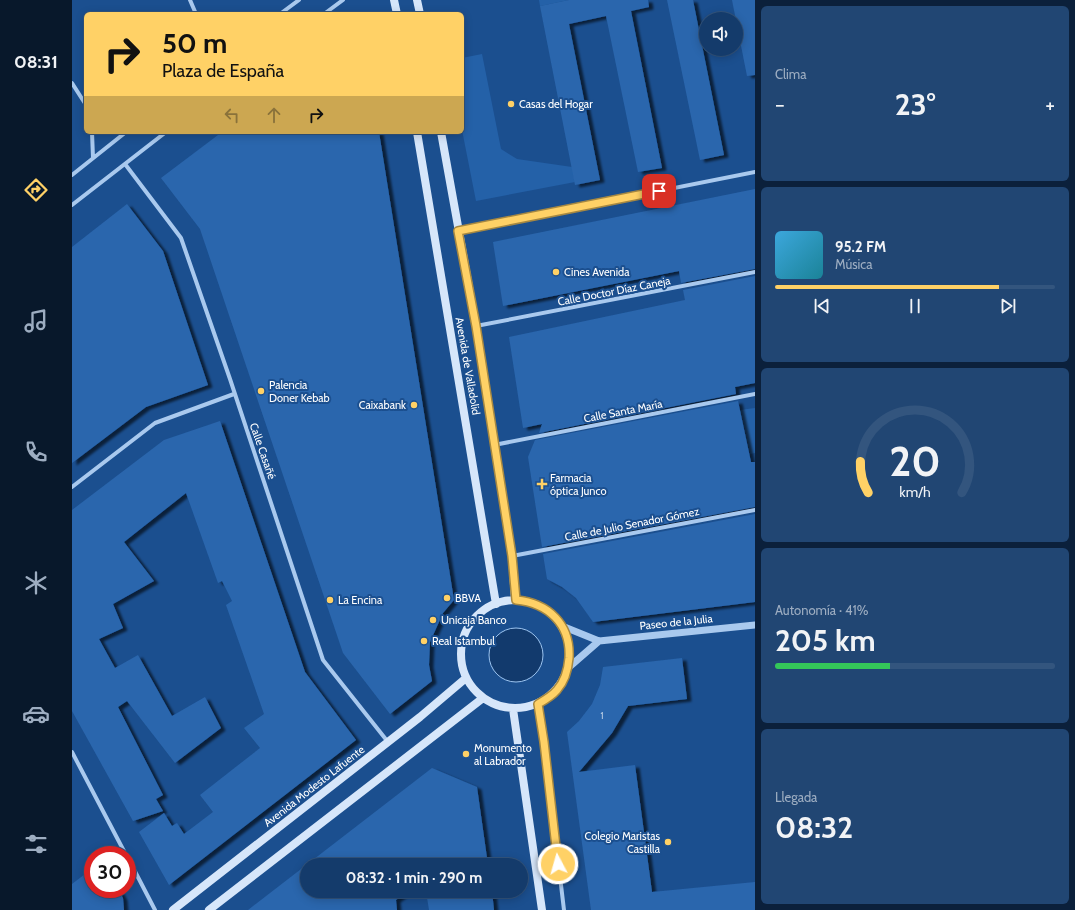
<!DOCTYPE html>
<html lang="es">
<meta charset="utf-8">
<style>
:root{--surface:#143b6b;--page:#214673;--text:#f1f3f6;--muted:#9dadc1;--line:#33557e;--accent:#ffd166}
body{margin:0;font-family:Cabin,sans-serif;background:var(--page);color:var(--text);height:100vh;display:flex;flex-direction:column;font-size:15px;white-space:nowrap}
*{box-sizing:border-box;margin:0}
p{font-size:13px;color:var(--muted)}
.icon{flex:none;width:22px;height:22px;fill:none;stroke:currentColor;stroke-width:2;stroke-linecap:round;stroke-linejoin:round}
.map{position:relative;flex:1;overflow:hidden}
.side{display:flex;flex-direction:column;gap:6px;padding:6px;background:#0b203b;width:320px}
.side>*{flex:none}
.hud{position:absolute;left:12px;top:12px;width:380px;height:122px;border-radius:6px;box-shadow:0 2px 10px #0003,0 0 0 1px var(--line);background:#ffd166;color:#111;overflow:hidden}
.tools{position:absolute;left:627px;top:12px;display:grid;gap:8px}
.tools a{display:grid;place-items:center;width:44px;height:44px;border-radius:50%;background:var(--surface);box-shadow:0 2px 10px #0003,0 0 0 1px var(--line);font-size:20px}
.speed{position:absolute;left:12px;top:846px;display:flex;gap:8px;font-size:20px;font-weight:700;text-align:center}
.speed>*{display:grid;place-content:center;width:52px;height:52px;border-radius:50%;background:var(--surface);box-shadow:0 2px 10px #0003,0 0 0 1px var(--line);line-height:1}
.speed .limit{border:6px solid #d22;background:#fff;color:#111}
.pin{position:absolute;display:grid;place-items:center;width:34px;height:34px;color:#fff;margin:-17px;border-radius:8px;box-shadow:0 2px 6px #0006}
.me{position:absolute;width:44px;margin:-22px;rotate:354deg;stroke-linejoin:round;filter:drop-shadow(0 0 3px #0008)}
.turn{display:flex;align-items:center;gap:14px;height:84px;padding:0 12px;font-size:18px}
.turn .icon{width:52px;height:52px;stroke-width:2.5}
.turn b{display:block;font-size:28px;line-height:34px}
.lanes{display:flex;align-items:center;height:38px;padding:0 12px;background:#0003;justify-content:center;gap:20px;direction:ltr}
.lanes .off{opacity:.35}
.big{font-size:30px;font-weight:700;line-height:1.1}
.side .tile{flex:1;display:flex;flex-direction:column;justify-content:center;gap:6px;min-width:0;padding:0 14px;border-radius:6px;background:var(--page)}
.side .dial{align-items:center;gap:0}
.dial svg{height:104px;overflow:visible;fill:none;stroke:var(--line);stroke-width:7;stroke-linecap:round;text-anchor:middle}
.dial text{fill:var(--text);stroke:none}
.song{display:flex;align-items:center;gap:12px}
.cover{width:48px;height:48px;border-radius:6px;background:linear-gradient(135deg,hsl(200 70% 55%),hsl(190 70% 35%))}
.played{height:4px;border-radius:2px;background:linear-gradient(90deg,var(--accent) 80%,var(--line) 80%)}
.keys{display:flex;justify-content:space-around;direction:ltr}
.heat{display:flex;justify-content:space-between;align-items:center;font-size:22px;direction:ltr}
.charge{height:6px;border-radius:3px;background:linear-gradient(90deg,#34c759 41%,var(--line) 0)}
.trip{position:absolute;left:228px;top:858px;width:228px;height:40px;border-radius:20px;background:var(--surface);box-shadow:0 2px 10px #0003,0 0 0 1px var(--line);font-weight:700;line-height:40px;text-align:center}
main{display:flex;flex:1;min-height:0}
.dock{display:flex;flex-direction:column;width:72px;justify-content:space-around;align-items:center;background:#08182b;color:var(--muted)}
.dock .icon{width:28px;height:28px}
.dock .on{color:var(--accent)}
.dock b{font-size:18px;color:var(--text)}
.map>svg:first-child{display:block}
.green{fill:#2461a8}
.water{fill:#123a6d;stroke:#9cc4f0}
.building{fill:#2a66ad;filter:url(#shadow)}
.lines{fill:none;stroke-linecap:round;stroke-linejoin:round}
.minor{stroke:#a9c9ee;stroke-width:4}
.tertiary{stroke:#a9c9ee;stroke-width:7}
.secondary{stroke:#d6e6fa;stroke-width:8}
.route-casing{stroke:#a68842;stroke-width:10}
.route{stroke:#ffd166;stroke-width:7}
.poi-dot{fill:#ffd166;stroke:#1b4f8f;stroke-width:1.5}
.labels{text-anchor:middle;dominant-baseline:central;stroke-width:4;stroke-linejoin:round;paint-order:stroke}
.number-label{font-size:9px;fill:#cad9ea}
.poi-label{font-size:11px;fill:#fff;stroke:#1b4f8f;text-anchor:start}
.street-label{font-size:11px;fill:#fff;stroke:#1b4f8f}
</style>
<main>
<nav class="dock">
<b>08:31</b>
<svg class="icon on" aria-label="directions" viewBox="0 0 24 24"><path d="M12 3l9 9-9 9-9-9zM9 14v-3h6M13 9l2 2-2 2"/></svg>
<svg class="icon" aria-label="music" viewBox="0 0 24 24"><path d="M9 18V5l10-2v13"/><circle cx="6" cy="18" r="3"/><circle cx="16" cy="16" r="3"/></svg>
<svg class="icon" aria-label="phone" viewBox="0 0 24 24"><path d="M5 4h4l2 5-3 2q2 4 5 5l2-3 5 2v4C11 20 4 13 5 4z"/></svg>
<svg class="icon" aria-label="climate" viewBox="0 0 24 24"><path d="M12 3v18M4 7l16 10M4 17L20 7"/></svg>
<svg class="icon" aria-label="car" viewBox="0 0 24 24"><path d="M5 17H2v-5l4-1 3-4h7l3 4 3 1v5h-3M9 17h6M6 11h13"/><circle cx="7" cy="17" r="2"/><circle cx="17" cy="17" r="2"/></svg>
<svg class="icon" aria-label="filters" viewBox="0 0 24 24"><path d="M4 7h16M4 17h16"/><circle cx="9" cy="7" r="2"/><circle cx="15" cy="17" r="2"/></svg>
</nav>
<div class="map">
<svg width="683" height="910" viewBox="0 0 683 910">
<defs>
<filter id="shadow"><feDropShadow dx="4.5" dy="2.5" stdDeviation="1" flood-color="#0009"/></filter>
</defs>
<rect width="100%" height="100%" fill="#1b4f8f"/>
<path class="green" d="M467,0H497L468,6Z
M410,54L429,149L445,159L500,167L503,182L404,201L390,130V58Z
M683,408V453L678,454L668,410Z"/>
<path class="water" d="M417 655a27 27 0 1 1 54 0a27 27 0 1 1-54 0Z"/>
<path class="building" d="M497,0H576L577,7L559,11L590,168L566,172L534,16L497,24L528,180L503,185L468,6Z
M595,0H621L652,155L628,160Z
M660,0H683V75L675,76Z
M150,132H307L382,600L371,613L358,642L357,665L360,681L318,714L271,653L128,229L89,178Z
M683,189V269L609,283L607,271L431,306L421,242Z
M55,204L91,251L136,385L74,407L0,463V247Z
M683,276V383L663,387L664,394L467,433L470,424L451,428L437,337L613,300L611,290Z
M666,401L679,462H683V507L470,547L456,457L463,440Z
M148,421L233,672L284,740L97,885L67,832L92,813L100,826L105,823L112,834L141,812L128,795L188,748L172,728L192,714L154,605L160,601L150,581L146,583L114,493L52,542L82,581L41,604L51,628L27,639L43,668L66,655L100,716L133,697L149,728L103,763L55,701L46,707L91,795L84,799L91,811L61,821L0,711V510L92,440Z
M683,514V602L521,622L504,598L490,587L475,579L471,554Z
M610,658L615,699L556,706L540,733L507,772L563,765L580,892L683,882V910H519L495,732L507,721L520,704L528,685L531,667Z
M360,768L405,787L416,865H235V891H336L324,900L325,910H176Z
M21,868V889H46L51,898L52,910H0V884Z
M354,891H420L422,910H357Z"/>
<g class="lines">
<path class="minor" d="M118,0L124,14
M208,14L227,0
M252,14L271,0
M0,83L14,105
M20,132L21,158
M53,164L109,238L158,379L251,660L316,742
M0,175L54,132
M0,205L94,132
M386,231L683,172
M404,326L683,272
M422,445L683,394
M0,487L83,423L162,394
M440,556L683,510
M466,704L472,742L492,910
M0,752L54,855
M55,856L83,910"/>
<path class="tertiary" d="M490,626L527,641L683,625
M496,668L527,641"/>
<path class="secondary" d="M322,0L325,14
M345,0L348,14
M345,132L424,604
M369,132L404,326L440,556L443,600
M389 654a54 54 0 1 1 108 0a54 54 0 1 1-108 0Z
M441,709L470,910
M101,910L348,717L394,678
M137,910L411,698"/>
</g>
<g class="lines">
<defs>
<path id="route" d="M486,864L472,742L466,704C473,700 480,696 485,690C493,681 496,670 497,658C499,624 476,603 444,600L440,556L404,326L386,231L587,191"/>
</defs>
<use href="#route" class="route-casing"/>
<use href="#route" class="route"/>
</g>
<g class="poi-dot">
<circle cx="439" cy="104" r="4"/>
<circle cx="484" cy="272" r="4"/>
<circle cx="189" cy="391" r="4"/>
<circle cx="342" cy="405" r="4"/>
<path d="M468 478h4v4h4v4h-4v4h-4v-4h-4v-4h4z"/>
<circle cx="375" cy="598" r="4"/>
<circle cx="258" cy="600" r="4"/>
<circle cx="361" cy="620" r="4"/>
<circle cx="352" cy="641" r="4"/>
<circle cx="394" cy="754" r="4"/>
<circle cx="596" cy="842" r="4"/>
</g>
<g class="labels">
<g class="number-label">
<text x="530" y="715">1</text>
</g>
<g class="poi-label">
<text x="447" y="104">Casas del Hogar</text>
<text x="492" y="272">Cines Avenida</text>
<text x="197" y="385">Palencia<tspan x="197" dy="13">Doner Kebab</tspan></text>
<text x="334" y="405" text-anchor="end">Caixabank</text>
<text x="478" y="478">Farmacia<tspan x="478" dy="13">óptica Junco</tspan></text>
<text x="383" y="598">BBVA</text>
<text x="266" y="600">La Encina</text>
<text x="369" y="620">Unicaja Banco</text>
<text x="360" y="641">Real Istambul</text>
<text x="402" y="748">Monumento<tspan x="402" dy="13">al Labrador</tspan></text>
<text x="588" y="836" text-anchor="end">Colegio Maristas<tspan x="588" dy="13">Castilla</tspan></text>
</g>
<g class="street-label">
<text transform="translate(542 291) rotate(-11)">Calle Doctor Díaz Caneja</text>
<text transform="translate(396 366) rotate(80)">Avenida de Valladolid</text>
<text transform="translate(551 411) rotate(-11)">Calle Santa María</text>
<text transform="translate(191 451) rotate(71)">Calle Casañé</text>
<text transform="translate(560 524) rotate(-11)">Calle de Julio Senador Gómez</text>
<text transform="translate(604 622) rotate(-6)">Paseo de la Julia</text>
<text transform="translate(242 786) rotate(-38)">Avenida Modesto Lafuente</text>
</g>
</g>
</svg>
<div class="tools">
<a><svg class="icon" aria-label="sound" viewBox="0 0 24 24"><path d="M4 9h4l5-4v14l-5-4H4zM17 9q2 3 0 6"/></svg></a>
</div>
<div class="speed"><div class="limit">30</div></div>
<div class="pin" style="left:587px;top:191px;background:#d93025"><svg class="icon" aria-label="arrive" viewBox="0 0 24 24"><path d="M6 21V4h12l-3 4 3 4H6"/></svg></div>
<svg class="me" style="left:486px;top:864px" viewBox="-20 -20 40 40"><circle r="17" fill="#ffd166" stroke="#fff" stroke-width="3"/><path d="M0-11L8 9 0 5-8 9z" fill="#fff"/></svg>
<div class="trip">08:32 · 1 min · 290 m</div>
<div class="hud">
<div class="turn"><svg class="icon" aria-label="right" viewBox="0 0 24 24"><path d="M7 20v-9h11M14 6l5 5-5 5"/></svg><div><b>50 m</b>Plaza de España</div></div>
<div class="lanes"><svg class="icon off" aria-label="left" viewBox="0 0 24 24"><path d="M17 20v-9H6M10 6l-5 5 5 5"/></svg><svg class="icon off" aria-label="ahead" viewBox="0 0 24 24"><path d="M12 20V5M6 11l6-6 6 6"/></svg><svg class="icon" aria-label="right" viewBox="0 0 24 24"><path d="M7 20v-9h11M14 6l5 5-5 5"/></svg></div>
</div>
</div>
<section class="side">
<div class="tile"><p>Clima</p>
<div class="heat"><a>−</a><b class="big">23°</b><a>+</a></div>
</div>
<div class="tile">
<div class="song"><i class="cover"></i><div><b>95.2 FM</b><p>Música</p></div></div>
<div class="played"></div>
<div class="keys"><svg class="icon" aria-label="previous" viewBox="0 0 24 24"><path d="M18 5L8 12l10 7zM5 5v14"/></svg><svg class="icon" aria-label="pause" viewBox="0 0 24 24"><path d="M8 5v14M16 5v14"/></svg><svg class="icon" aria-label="next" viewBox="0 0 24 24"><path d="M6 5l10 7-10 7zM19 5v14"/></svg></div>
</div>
<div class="tile dial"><svg viewBox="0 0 100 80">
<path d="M14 69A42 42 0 1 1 86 69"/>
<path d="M14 69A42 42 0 0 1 8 45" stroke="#ffd166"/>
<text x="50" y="56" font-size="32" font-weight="700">20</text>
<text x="50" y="72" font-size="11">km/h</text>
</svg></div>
<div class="tile"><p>Autonomía · 41%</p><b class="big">205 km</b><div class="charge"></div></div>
<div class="tile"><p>Llegada</p><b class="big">08:32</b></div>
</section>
</main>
